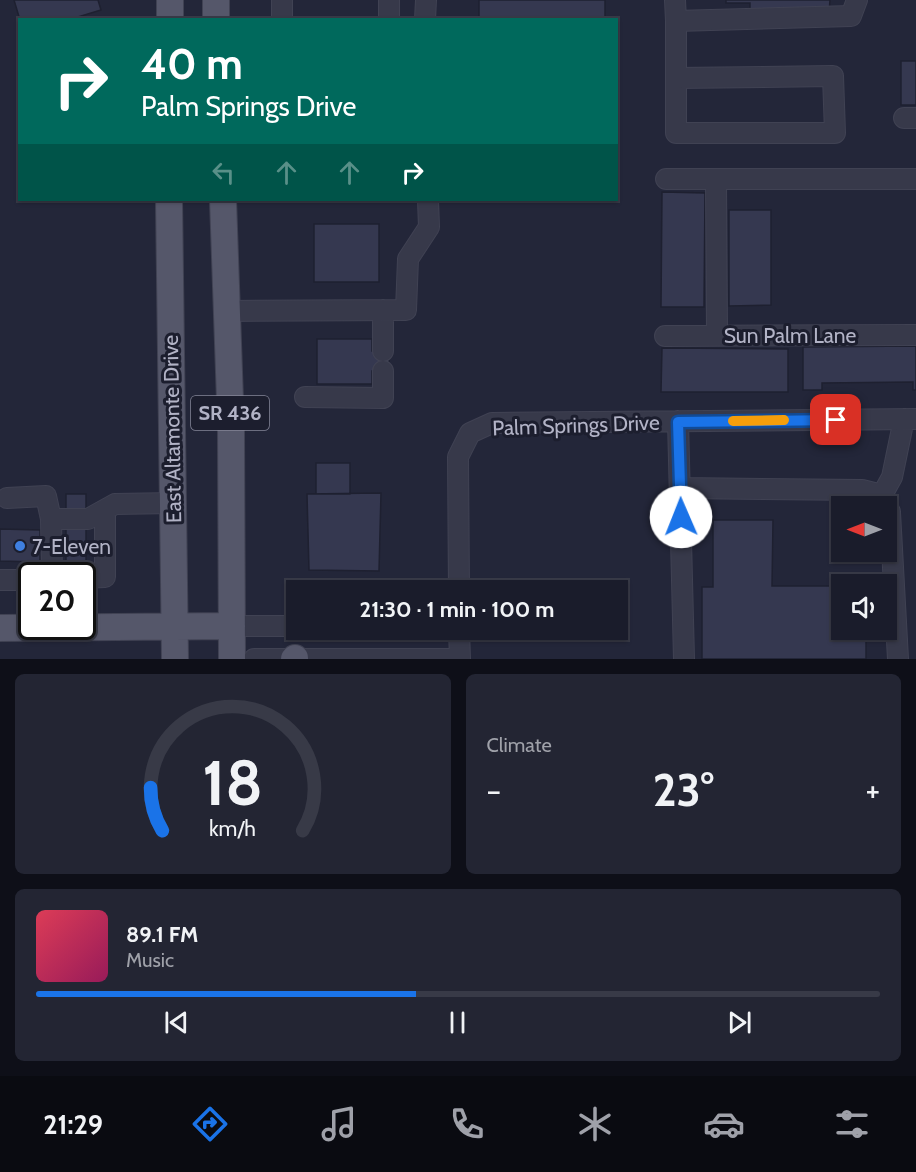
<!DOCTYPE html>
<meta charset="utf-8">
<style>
:root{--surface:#1a1c2b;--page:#232533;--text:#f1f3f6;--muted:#9fa1a9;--line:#383a47;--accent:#1a73e8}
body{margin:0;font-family:Cabin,sans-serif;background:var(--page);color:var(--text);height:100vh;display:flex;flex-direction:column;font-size:22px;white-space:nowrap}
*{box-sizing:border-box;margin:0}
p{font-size:20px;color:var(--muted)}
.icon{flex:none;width:33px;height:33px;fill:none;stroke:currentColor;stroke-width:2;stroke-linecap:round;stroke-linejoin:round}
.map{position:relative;height:659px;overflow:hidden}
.panel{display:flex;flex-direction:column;gap:15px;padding:15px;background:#0e0f18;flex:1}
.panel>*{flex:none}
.guide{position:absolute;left:18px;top:18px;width:600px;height:183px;border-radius:0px;box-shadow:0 2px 4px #0004,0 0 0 2px var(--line);background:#00695c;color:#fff;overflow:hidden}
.needle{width:39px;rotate:270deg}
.controls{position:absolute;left:831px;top:496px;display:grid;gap:12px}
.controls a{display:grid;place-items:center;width:66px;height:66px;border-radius:0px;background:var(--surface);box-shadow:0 2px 4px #0004,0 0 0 2px var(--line);font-size:30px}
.speed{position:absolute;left:18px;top:562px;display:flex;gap:12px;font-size:30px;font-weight:700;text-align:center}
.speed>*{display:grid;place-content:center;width:78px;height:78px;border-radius:50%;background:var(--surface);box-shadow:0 2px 4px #0004,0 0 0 2px var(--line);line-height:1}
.speed .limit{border:3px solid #111;border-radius:9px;background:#fff;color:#111}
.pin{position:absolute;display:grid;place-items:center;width:51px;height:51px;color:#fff;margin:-26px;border-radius:12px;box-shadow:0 3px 9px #0006}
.me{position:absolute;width:66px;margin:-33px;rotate:359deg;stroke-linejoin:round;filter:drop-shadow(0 0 4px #0008)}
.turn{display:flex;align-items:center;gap:21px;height:126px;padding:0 24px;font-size:27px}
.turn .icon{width:78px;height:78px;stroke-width:2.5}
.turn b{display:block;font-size:42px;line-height:51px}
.lanes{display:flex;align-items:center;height:57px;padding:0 24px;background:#0003;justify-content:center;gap:30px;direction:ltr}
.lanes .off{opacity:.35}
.big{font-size:45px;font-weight:800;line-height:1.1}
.panel .card{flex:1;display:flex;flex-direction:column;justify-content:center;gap:9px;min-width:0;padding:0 21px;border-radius:9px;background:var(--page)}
.panel .dial{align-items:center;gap:0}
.dial svg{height:156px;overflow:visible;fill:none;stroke:var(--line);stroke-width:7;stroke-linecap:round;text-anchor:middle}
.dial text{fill:var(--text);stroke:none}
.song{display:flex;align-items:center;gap:18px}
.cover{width:72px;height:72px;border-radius:9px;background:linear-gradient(135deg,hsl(350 70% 55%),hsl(330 70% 35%))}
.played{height:6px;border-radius:3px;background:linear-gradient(90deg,var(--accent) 45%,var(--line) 45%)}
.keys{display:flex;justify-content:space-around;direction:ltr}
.heat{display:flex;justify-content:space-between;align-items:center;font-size:33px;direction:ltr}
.panel .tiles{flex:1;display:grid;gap:15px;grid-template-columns:1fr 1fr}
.card:last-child{grid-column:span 2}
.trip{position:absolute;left:286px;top:580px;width:342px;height:60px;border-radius:0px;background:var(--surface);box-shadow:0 2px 4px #0004,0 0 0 2px var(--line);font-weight:800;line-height:60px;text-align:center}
.tab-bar{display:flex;height:96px;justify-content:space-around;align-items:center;background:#0a0b11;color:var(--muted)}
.tab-bar .icon{width:42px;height:42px}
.tab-bar .selected{color:var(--accent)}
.tab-bar b{font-size:27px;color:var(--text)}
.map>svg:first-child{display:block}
.building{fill:#353850;stroke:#1e2030;stroke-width:1.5}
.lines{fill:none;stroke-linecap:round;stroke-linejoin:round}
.minor-casing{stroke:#404253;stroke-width:22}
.major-casing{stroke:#404253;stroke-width:28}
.minor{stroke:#37394a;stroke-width:20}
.major{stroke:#55576a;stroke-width:26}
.route-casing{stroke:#114b97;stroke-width:15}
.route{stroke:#1a73e8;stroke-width:10}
.slow{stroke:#f59e0b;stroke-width:10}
.shop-dot{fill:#3f7fe0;stroke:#1c1e2e;stroke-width:2}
.labels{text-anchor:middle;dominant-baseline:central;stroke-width:6;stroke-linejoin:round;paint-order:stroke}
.shield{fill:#1c1e2e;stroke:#858698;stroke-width:1.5}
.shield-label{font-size:20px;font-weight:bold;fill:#b2b3c6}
.street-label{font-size:21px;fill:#b2b3c6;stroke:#1c1e2e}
.poi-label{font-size:21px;fill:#b2b3c6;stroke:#1c1e2e;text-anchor:start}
</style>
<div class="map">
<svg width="916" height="659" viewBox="0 0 916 659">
<rect width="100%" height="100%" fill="#232639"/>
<path class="building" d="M14,0H98L101,10L68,20H20Z
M479,0H605V20H479Z
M726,0H830L829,14H750V3H726Z
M901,61H916V105H901Z
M662,192L705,193L704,307H661Z
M729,210H771V305L729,306Z
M314,224H379V282H314Z
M317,339H372V351H389V371H372V384H317Z
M916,346V390H913V382L822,383V390H803V347Z
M662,348L788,349V392H661Z
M316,463H350V494H316Z
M381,493L379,571L309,570L307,494Z
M66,494H86V597H82V576H66Z
M713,520H773L772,586H842V630H866V659H702V587H713Z
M0,529L40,530V562L0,561Z"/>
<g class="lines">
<defs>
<path id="minor" d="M282,0V20
M389,0V20
M675,0L676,21L851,16L857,0
M425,20L426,0
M676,21V133H835L833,76L676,78
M904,118H916
M666,179H916
M716,179L717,335
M227,311L406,310L408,259L429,227L428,200
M665,336L916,335
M383,351V310
M305,397L383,398V371
M678,421L684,659
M680,488L862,490L882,495L890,512L898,659
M882,495L892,477L904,419
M7,498L46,496L51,519
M52,576L51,519H88L115,504L173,503
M82,578L105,577V510
M0,580H32
M459,591L458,457L470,433L492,423L916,419
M232,626H297
M459,630L460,659
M254,659H460"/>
<path id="major" d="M216,0V20
M170,20V0
M169,200L175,659
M223,200L231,429L232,659
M0,628L232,626
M294,659L295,658"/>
</defs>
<use href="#minor" class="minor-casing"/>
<use href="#major" class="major-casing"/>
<use href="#minor" class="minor"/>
<use href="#major" class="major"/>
</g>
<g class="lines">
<defs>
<path id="route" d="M681,517L678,422L836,420"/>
</defs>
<use href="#route" class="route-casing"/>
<use href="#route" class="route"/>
<path class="slow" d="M733,421L784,420"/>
</g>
<circle class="shop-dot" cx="20" cy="546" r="6"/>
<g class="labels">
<rect class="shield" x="191" y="396" width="78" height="34" rx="4.5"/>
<g class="shield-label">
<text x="230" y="413">SR 436</text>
</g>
<g class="street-label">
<text x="790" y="335">Sun Palm Lane</text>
<text transform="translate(576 425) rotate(-2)">Palm Springs Drive</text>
<text transform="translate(172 429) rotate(-91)">East Altamonte Drive</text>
</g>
<g class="poi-label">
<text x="32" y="546">7-Eleven</text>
</g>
</g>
</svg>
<div class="controls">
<a><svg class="needle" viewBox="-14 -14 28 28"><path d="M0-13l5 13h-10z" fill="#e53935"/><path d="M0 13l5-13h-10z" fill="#9fa1a9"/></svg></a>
<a><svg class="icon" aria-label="sound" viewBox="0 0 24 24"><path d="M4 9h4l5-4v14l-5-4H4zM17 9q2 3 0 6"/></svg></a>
</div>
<div class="speed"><div class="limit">20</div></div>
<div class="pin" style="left:836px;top:420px;background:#d93025"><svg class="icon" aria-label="arrive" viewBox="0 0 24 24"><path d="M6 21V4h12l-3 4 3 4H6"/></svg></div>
<svg class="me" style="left:681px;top:517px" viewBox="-20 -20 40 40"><circle r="19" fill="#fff"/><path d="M0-13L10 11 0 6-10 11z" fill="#1a73e8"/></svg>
<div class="trip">21:30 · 1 min · 100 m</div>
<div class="guide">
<div class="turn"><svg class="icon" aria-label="right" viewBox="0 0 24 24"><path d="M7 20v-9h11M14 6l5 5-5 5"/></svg><div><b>40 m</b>Palm Springs Drive</div></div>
<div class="lanes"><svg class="icon off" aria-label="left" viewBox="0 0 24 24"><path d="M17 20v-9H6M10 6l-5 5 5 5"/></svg><svg class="icon off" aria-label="ahead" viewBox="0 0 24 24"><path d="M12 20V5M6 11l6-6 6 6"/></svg><svg class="icon off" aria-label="ahead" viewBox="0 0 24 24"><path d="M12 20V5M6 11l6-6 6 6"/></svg><svg class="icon" aria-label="right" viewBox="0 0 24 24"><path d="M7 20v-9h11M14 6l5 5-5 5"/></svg></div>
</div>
</div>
<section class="panel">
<div class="tiles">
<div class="card dial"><svg viewBox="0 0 100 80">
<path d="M14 69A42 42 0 1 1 86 69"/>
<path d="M14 69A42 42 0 0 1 8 47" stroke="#1a73e8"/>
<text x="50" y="56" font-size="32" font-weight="700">18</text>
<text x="50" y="72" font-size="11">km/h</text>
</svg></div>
<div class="card"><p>Climate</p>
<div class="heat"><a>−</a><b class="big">23°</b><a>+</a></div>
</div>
<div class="card">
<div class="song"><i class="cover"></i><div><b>89.1 FM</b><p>Music</p></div></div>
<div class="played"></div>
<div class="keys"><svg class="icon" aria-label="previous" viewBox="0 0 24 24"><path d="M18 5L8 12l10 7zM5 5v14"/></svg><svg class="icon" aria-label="pause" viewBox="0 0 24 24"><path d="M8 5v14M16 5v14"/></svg><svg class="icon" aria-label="next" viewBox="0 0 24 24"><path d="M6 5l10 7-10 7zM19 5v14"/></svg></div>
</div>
</div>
</section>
<nav class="tab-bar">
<b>21:29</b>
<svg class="icon selected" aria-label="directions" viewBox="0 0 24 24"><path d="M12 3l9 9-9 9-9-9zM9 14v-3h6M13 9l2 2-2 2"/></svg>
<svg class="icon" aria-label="music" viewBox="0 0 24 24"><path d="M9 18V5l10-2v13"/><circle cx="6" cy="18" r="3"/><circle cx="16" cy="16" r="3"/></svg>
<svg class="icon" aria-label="phone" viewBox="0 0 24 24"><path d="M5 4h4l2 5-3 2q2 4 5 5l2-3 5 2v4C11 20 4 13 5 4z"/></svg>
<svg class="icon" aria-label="climate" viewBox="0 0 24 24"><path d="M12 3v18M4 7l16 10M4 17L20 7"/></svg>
<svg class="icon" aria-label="car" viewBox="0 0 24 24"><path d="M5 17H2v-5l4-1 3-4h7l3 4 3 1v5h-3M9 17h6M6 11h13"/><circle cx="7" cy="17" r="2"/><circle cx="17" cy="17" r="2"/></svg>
<svg class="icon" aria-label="filters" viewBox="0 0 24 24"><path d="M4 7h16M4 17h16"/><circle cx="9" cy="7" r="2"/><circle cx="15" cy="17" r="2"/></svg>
</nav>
